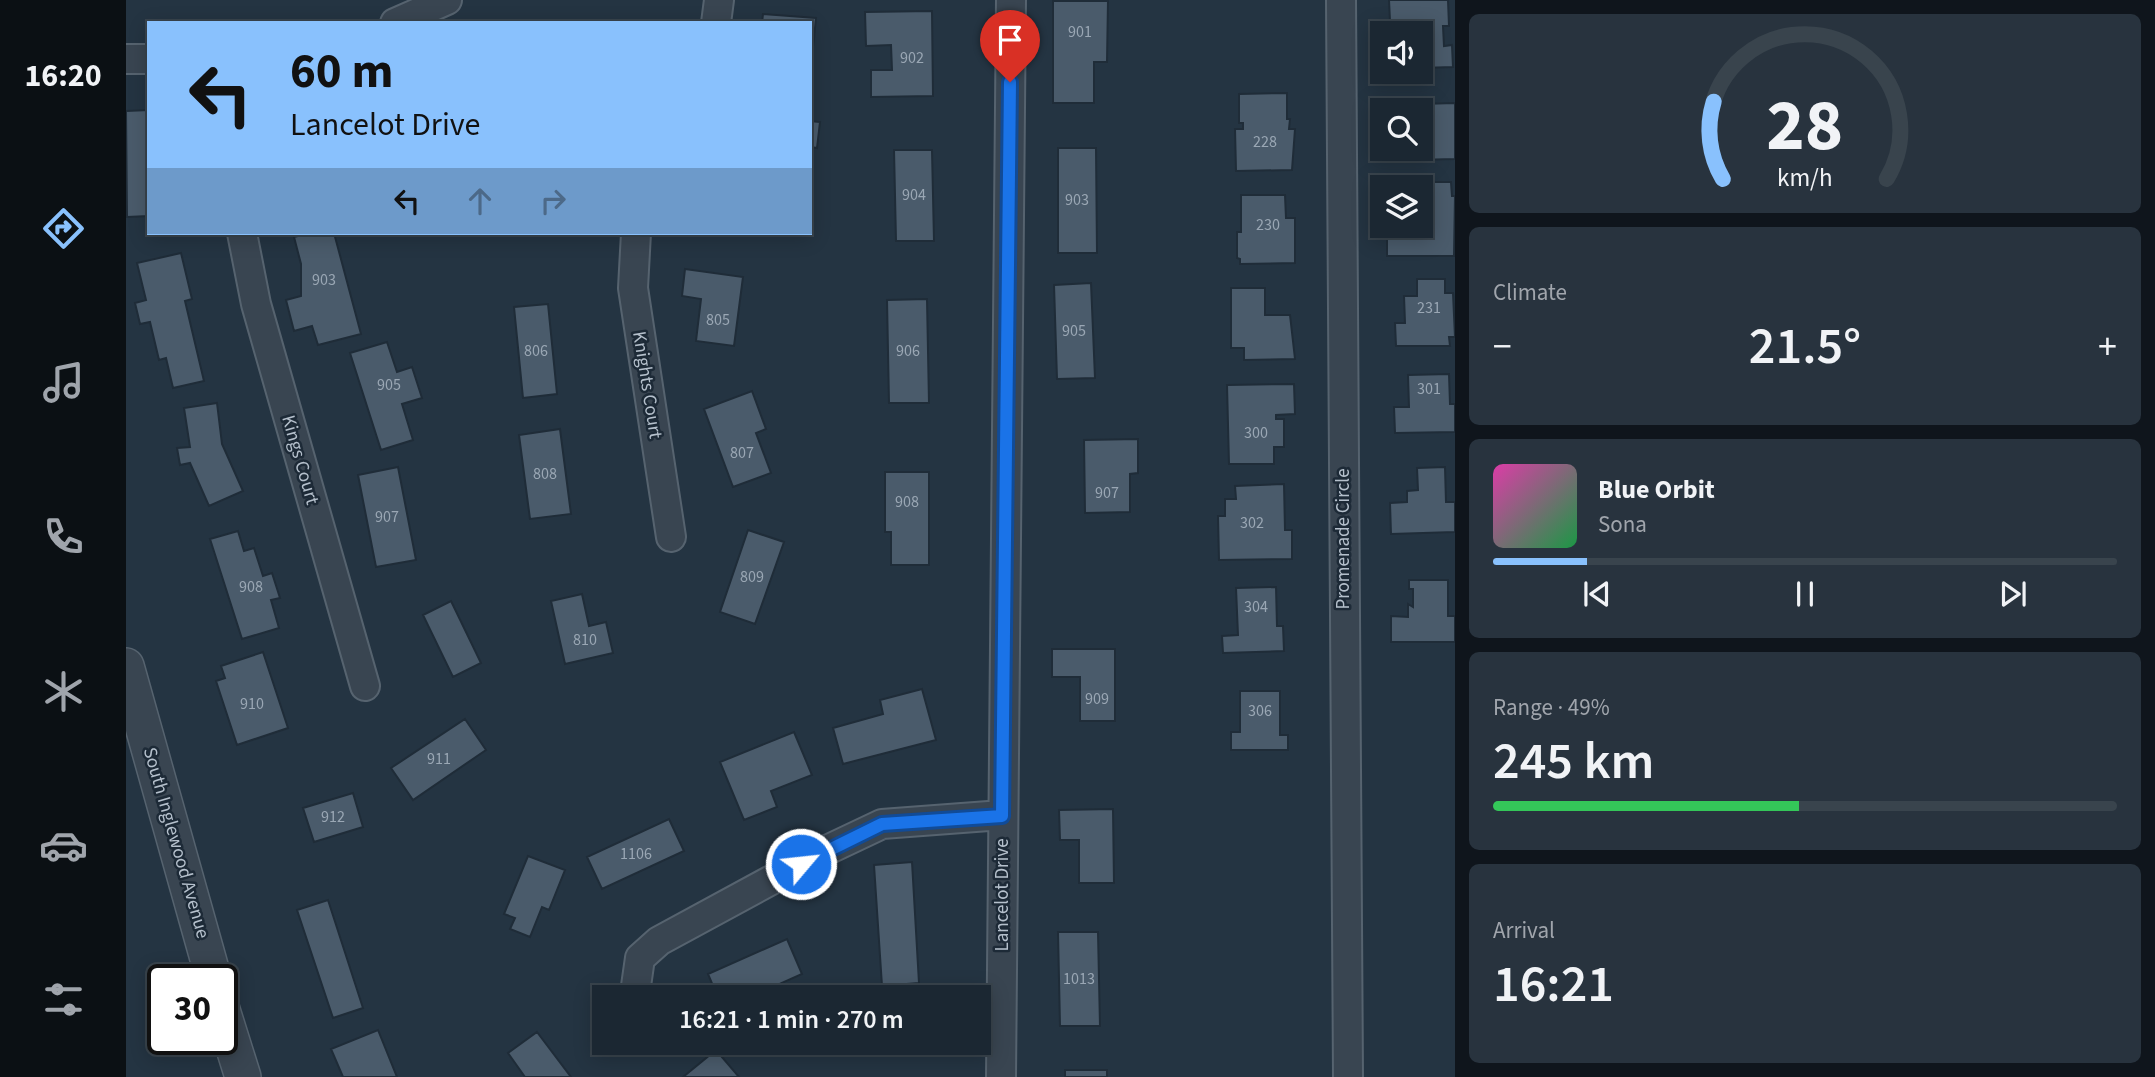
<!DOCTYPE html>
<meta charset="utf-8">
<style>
:root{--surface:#1b2732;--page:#28333e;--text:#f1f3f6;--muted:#a0a5ac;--line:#39444d;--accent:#89c1fd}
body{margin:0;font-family:"Source Sans 3",sans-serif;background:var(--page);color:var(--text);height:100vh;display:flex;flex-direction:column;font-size:26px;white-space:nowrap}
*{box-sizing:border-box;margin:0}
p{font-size:23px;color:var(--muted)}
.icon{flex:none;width:38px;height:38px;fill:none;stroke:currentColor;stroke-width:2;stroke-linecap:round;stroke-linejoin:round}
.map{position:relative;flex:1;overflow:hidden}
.side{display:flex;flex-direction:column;gap:14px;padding:14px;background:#0f151c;width:700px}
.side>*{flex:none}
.guide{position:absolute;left:21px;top:21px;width:665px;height:214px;border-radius:0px;box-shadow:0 4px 18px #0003,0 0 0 2px var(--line);background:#89c1fd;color:#111;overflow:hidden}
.controls{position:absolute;left:1244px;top:21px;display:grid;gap:14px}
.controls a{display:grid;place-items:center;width:63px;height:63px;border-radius:0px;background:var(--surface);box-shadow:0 4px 18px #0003,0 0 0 2px var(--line);font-size:35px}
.speed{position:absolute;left:21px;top:964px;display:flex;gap:14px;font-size:35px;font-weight:700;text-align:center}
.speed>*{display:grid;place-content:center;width:91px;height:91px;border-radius:50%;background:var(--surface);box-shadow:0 4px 18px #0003,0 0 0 2px var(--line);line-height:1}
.speed .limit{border:4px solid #111;border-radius:10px;background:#fff;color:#111}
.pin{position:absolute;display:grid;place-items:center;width:60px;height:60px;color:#fff;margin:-72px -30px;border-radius:50% 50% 50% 0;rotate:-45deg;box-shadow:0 0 7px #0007}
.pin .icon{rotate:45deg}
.me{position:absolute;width:77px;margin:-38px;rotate:62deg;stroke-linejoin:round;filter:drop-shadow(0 0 5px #0008)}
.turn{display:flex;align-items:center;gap:24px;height:147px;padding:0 28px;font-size:32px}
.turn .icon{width:91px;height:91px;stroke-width:2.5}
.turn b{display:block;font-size:49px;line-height:60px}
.lanes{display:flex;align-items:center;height:66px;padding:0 28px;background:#0003;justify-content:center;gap:35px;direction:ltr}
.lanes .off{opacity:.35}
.big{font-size:52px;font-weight:600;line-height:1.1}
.side .widget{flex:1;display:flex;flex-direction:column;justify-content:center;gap:10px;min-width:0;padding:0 24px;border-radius:10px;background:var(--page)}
.side .dial{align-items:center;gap:0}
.dial svg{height:182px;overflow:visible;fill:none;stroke:var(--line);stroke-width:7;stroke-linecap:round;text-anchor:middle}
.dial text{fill:var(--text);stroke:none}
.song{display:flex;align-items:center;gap:21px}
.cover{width:84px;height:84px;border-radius:10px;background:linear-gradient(135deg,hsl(320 70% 55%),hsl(140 70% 35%))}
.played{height:7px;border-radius:4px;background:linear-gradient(90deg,var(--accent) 15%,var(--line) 15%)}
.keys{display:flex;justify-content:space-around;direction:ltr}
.heat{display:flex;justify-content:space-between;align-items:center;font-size:38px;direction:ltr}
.charge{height:10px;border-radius:5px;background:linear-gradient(90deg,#34c759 49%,var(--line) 0)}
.trip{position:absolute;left:466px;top:985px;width:399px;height:70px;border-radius:0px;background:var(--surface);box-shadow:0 4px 18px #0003,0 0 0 2px var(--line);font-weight:600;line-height:70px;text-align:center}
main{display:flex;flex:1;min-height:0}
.tab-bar{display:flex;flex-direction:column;width:126px;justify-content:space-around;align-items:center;background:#0b1014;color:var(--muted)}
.tab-bar .icon{width:49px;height:49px}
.tab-bar .selected{color:var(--accent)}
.tab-bar b{font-size:32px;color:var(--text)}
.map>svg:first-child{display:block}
.building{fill:#4a5b6b;stroke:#1f2c38;stroke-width:2}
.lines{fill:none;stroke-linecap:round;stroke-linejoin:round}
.minor-casing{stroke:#56636f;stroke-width:32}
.tertiary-casing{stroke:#56636f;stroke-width:38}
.minor{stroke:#394551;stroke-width:28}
.tertiary{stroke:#394551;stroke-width:35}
.route-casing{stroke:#114b97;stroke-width:18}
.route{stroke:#1a73e8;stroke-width:12}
.labels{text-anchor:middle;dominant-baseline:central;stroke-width:5;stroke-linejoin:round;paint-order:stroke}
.number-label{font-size:16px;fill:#9aa7b4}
.street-label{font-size:19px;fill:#b5c0cc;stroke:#1d2a37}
</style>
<main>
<nav class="tab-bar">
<b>16:20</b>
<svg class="icon selected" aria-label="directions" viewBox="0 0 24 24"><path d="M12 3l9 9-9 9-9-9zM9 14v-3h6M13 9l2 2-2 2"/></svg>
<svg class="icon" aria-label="music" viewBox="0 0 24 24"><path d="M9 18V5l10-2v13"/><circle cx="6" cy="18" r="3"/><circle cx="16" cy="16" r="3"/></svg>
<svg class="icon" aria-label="phone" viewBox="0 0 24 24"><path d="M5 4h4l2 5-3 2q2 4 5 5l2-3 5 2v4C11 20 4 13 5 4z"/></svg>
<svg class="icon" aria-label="climate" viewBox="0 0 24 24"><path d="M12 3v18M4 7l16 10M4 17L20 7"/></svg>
<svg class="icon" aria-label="car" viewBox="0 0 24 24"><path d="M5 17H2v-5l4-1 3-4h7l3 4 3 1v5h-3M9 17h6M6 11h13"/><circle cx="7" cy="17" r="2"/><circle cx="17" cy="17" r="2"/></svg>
<svg class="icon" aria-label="filters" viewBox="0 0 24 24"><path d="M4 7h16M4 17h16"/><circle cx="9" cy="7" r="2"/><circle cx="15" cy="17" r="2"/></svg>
</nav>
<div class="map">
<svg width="1329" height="1077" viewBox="0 0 1329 1077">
<rect width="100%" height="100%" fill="#243442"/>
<path class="building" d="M1263,0H1322L1323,26H1317L1318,46L1326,45L1327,67L1295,68V33H1273L1272,21H1264Z
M927,1H982L981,62H968V103H927Z
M806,11L807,96L745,97V70H766L765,45L740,46L739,12Z
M637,14L690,18L687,48L684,47V23H636Z
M1161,93V119H1164L1163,129H1169L1166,170L1110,171L1109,129H1117V123H1113V94Z
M1329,103V159L1289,160L1288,149H1295V110H1260V105Z
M23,110V216L1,217L0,111Z
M684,121L694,122L691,148L684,147Z
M932,148H970L971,253H932Z
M768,150H806L808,241H770Z
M1285,182H1325L1326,196H1329L1328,256H1261V226H1295V187H1285Z
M1115,195H1159L1160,218H1169V263L1114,264V259L1111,258V232H1115Z
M183,233H208L235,334L192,345L186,326L168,331L160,300L175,296V264L168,237Z
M55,253L66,299L59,301L78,381L47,388L40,358L33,360L24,322L14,324L9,303L20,300L11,263Z
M559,269L617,277L608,346L570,341L575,299L556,296Z
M1291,279H1319V293H1327L1329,337H1323L1324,346H1270L1269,323H1279L1278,296H1291Z
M965,283L969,378L931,379L928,285Z
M1105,288H1139V315H1164L1169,359L1118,360V348H1105Z
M801,299L803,403H763L761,300Z
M422,304L431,394L397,398L388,307Z
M261,342L271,372L286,367L296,398L276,404L287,440L255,450L224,353Z
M1323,374L1324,404H1329V432L1269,433L1268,407H1283L1282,375Z
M1168,384L1169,414L1150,415V419H1158V447H1148V464H1103L1101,385Z
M626,391L640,429L630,433L645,473L607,487L578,409Z
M91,403L96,444L117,491L83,506L64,463L54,465L51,448L64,447L58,408Z
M434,429L445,514L404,519L393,435Z
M1012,439V473L1004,474V512L959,513L958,440Z
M272,467L290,560L250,567L232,475Z
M1319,467L1320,502H1329V532L1265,534L1264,503L1281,502V491L1292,490L1291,468Z
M759,472H803V565H765V532H759Z
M1158,484L1159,530H1166V559L1093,560L1092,516H1099V499H1110L1109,486Z
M622,530L658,542L629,624L594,612Z
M112,531L118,551L128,548L137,576L146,573L154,598L145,600L153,628L116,639L84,539Z
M1283,580H1322V616H1329V642H1265V616L1282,617V604L1287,607V589H1283Z
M1150,587L1151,626H1157L1158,651L1097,653L1096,636L1112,635L1110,588Z
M456,594L463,626L480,622L487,653L439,664L425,601Z
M325,601L355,663L327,677L297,615Z
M926,649H989V721H954V677H926Z
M137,652L162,728L111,745L90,681L99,678L95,666Z
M796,689L810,740L717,764L707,728L757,714L754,700Z
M1114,691H1154V735H1162V750H1105V732H1114Z
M339,719L360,750L287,800L265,768Z
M668,732L686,775L645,791L651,807L618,820L594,762Z
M227,793L237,827L188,842L177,808Z
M987,809L988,883H953V840H934L933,810Z
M543,819L558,851L476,889L461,857Z
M402,856L439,870L423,910L416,907L404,937L384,929L389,918L378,914Z
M786,862L793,983L756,986L748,865Z
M202,900L237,1008L207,1018L171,910Z
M932,932H972L974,1026H934Z
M661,939L676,974L622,998H592L582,974Z
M252,1030L271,1077H217L205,1049Z
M411,1032L445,1077H399L382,1053Z
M758,1043H799V1045L759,1050Z
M590,1050L613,1077H557Z
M939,1070H981V1077H939Z"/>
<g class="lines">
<defs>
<path id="minor" d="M1215,0L1222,1077
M269,23L321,0
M590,23L593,0
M0,59H23
M116,233L130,304L239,686
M510,233L507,288L545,537
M510,986L514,958L533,941L699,851L756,824L876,815
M875,1077L885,0"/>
<path id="tertiary" d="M0,666L88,980
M96,1010L117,1077"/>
</defs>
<use href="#minor" class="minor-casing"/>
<use href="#tertiary" class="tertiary-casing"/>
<use href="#minor" class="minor"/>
<use href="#tertiary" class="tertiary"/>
</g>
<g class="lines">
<defs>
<path id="route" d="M675,864L756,824L876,816L884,82"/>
</defs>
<use href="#route" class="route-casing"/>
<use href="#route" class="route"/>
</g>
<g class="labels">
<g class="number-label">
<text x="954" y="32">901</text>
<text x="786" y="58">902</text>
<text x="1139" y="142">228</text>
<text x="788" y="195">904</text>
<text x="951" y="200">903</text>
<text x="1142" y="225">230</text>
<text x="198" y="280">903</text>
<text x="1303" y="308">231</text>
<text x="592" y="320">805</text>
<text x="948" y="331">905</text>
<text x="410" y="351">806</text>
<text x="782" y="351">906</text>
<text x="263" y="385">905</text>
<text x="1303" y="389">301</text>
<text x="1130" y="433">300</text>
<text x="616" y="453">807</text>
<text x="419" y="474">808</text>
<text x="981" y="493">907</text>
<text x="781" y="502">908</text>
<text x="261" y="517">907</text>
<text x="1126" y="523">302</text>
<text x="626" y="577">809</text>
<text x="125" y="587">908</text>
<text x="1130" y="607">304</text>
<text x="459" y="640">810</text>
<text x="971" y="699">909</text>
<text x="126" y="704">910</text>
<text x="1134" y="711">306</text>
<text x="313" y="759">911</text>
<text x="207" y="817">912</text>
<text x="510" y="854">1106</text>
<text x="953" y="979">1013</text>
</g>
<g class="street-label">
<text transform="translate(521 385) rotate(81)">Knights Court</text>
<text transform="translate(174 460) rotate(74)">Kings Court</text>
<text transform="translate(1217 539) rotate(-90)">Promenade Circle</text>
<text transform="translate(50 843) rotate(74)">South Inglewood Avenue</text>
<text transform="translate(876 895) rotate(-90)">Lancelot Drive</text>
</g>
</g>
</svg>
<div class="controls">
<a><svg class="icon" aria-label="sound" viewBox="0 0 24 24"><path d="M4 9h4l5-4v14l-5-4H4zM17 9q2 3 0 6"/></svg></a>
<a><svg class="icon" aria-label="search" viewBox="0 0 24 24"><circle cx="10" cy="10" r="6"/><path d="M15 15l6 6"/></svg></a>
<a><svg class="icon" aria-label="layers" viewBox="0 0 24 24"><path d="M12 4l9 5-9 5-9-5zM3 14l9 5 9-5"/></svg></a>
</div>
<div class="speed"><div class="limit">30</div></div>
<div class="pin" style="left:884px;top:82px;background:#d93025"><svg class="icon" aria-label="arrive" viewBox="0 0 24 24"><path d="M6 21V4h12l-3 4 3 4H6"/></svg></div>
<svg class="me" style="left:675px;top:864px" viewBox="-20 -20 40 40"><circle r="17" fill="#1a73e8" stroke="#fff" stroke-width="3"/><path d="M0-11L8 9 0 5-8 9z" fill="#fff"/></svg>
<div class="trip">16:21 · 1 min · 270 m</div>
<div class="guide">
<div class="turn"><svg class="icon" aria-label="left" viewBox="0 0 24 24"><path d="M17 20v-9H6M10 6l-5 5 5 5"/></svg><div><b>60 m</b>Lancelot Drive</div></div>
<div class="lanes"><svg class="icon" aria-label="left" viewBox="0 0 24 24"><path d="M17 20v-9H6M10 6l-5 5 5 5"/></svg><svg class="icon off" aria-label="ahead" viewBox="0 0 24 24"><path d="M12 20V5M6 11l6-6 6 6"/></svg><svg class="icon off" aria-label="right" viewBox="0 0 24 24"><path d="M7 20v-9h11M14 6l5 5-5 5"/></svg></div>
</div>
</div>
<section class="side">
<div class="widget dial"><svg viewBox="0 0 100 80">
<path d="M14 69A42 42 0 1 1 86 69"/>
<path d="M14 69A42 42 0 0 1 10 35" stroke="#89c1fd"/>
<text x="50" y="56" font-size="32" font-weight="700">28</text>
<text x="50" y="72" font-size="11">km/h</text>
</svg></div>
<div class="widget"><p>Climate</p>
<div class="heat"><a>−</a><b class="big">21.5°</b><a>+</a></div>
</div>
<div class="widget">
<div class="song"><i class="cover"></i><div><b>Blue Orbit</b><p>Sona</p></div></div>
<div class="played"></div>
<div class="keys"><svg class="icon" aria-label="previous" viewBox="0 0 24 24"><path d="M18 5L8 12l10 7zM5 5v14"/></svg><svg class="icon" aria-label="pause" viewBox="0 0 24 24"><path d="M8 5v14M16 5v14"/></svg><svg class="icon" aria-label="next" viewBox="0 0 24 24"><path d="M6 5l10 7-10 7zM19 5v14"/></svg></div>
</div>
<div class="widget"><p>Range · 49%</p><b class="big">245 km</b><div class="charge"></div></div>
<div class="widget"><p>Arrival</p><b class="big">16:21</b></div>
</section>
</main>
